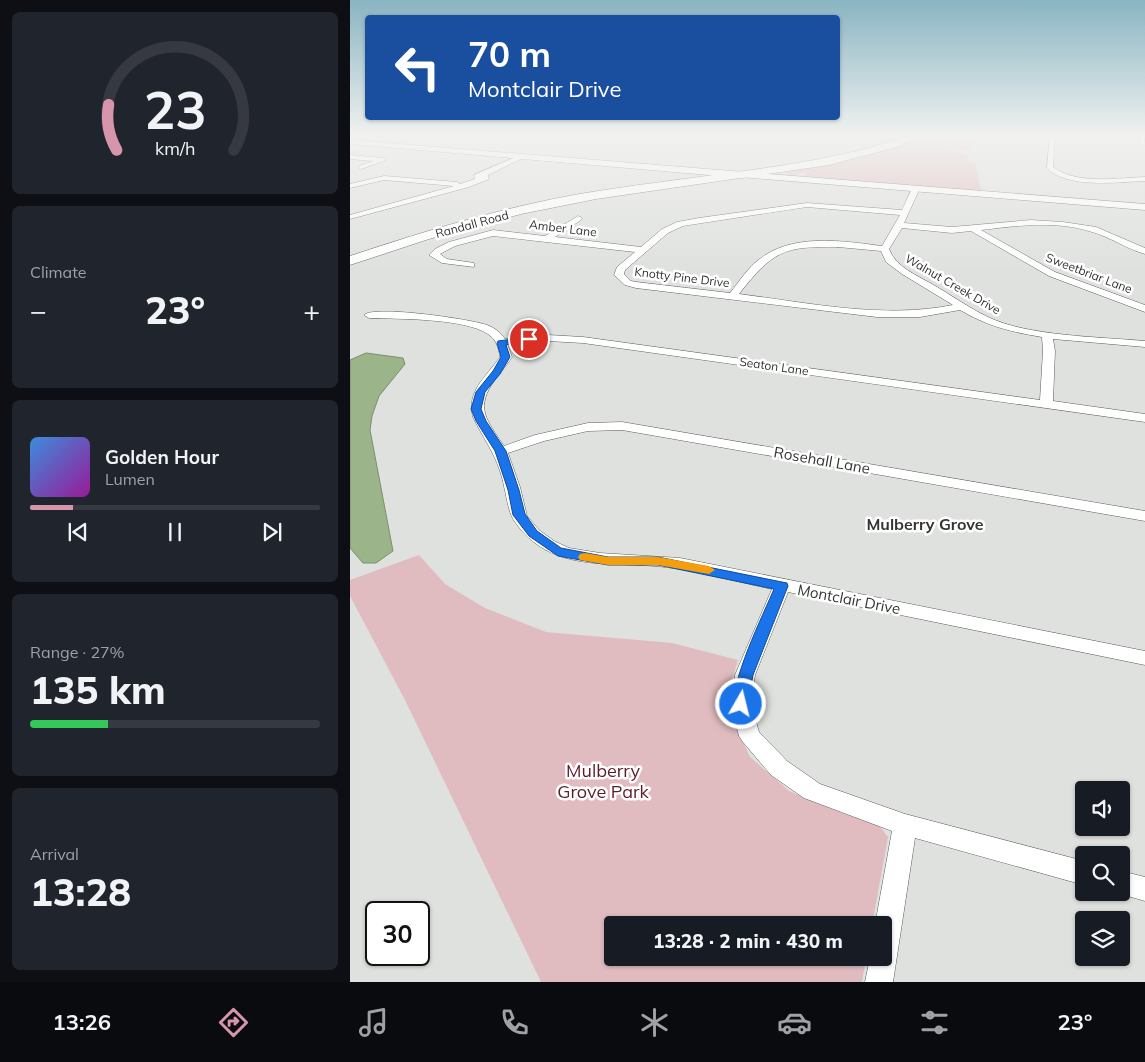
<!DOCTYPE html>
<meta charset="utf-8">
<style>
:root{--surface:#171b24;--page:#20242c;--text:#f1f3f6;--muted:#9ea1a6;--line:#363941;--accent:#d695aa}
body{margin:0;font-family:Mulish,sans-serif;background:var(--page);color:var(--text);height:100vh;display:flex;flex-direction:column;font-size:19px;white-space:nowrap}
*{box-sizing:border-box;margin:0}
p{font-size:16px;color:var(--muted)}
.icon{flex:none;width:28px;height:28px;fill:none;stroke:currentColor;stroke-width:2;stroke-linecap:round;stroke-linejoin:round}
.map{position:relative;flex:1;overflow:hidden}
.sheet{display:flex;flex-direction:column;gap:12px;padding:12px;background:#0d0f14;width:350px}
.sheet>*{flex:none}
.hud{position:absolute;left:15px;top:15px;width:475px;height:105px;border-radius:5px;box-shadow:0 1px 4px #0004;background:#1a4fa0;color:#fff;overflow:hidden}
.buttons{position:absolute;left:725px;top:781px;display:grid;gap:10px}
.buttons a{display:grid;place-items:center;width:55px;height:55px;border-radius:5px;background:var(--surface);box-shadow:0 1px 4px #0004;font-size:25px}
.speed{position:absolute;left:15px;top:901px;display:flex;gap:10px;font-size:25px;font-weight:700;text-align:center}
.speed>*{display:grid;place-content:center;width:65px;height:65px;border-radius:50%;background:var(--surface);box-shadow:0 1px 4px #0004;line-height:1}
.speed .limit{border:2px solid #111;border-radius:8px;background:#fff;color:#111}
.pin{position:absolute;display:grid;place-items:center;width:42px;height:42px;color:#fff;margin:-21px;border:2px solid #fff;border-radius:50%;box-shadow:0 1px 5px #0007}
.me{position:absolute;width:55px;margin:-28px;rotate:8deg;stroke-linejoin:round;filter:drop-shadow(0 0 4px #0008)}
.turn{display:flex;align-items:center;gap:18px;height:105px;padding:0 20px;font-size:22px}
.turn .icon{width:65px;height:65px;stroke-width:2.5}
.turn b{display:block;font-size:35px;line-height:42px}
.big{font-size:38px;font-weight:800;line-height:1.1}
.sheet .widget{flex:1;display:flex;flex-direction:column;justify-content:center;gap:8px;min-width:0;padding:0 18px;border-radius:8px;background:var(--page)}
.sheet .dial{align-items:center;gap:0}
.dial svg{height:130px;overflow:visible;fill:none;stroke:var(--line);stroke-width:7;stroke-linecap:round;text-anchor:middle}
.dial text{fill:var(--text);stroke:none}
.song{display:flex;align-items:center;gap:15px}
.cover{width:60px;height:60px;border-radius:8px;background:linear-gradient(135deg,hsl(210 70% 55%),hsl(300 70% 35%))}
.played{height:5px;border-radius:2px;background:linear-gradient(90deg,var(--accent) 15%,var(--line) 15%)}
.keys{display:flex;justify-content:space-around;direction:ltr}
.heat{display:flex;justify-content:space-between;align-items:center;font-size:28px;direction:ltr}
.charge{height:8px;border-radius:4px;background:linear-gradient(90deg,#34c759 27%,var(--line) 0)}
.trip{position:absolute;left:254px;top:916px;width:288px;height:50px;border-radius:5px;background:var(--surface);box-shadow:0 1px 4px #0004;font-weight:800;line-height:50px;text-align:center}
.dock{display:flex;height:80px;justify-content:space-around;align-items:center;background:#090b0e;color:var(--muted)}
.dock .icon{width:35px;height:35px}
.dock .current{color:var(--accent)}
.dock b{font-size:22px;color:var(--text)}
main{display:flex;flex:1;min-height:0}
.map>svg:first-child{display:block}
.green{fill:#e0bcc0}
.water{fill:#9cb489;stroke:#7c8e6f}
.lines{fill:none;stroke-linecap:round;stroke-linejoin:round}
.minor-casing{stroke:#5c5d5b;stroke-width:1}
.tertiary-casing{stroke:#5c5d5b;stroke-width:1}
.secondary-casing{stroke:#5c5d5b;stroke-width:1}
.primary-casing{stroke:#5c5d5b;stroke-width:1}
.minor{fill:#fff;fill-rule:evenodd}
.tertiary{fill:#fff;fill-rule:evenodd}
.secondary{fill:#fff;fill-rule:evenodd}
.primary{fill:#fff;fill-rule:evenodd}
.route{fill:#1a73e8;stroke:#114b97}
.slow{fill:#f59e0b}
.labels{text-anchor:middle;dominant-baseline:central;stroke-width:5;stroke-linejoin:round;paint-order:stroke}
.far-street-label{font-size:12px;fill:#333433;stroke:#fff}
.street-label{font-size:15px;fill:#333433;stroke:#fff}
.neighbourhood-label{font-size:16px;font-weight:bold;fill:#333433;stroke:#fff}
.near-park-label{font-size:18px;fill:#5c1c2a;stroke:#fff}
</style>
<main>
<section class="sheet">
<div class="widget dial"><svg viewBox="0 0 100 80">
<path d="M14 69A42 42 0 1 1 86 69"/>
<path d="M14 69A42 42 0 0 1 9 41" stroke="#d695aa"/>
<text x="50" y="56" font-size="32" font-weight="700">23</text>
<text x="50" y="72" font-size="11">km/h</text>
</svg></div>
<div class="widget"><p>Climate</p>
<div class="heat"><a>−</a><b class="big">23°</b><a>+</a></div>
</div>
<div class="widget">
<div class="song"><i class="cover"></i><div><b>Golden Hour</b><p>Lumen</p></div></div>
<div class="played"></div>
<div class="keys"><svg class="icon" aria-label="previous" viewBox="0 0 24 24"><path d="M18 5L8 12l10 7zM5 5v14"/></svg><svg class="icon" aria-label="pause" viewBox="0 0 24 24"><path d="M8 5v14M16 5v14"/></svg><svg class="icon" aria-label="next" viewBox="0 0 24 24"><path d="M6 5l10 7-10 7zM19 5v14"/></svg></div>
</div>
<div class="widget"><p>Range · 27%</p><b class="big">135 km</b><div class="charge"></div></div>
<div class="widget"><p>Arrival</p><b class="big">13:28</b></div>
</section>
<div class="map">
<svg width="795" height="982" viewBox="0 0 795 982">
<rect width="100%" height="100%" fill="#dfe1de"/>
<path class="green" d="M568,137L588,141L624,142L621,149L611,151L591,144L618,156L617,160L625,163L631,190L629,191L459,177L453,176L456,174L452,173L443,176L436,174V172L522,153Z
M69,555L95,584L135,608L196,632L322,643L388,660L380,687L384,722L400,757L439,791L492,813L528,824L538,837L522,925H262V958H516L512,982H191L55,700L0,596V580Z"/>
<path class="water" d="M16,353L53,358L55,364L29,396L22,416L20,430L43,551L26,563H13L0,548V360Z"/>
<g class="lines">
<defs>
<path id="minor" d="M700,135H708L705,137L703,167C727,185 767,178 795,177V181C768,182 717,189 697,168Z
M788,135H794L795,146L792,144Z
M173,154L176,156L175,157L138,175L139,179L119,187L0,219V215L104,186L34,180L0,188V184L34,176L107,182L110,184L125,179L124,175Z
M0,155L33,158L36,160L11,169L8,167L9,166L23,161L0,159Z
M563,186L570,188L554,223L602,227L681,220L713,222L746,227L795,248V254C777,249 760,237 742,232C706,220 667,226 631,230L705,272L795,305V312L699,276L621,231L602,233L552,228L539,249C546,267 566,275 582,284C601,295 619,308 638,317C676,336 751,337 795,341V347L703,339L705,351L703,401L795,414V422L233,343L198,341L158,346L162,357C150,376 126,394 137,419C141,428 148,437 154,446L185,435L238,423L272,422L795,511V521L272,430L238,431L194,441L158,453L170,487L177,516L189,530L204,541L219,548L250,553L330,558L795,651V665L438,592L405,675L401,704L409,732L437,761L470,784L555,814L734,861V885L565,838L543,982H515L520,958H532V925H525L542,831L454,798L421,775L393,742L389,736L381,704L385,675L422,589C389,582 355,573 322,568C264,559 201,577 163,519C157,508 155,485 150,471C144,452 132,436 123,417C116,391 137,376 150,357C149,348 146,339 138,334C114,318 48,319 19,318L14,315C24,305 120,319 137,325C145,328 150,332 155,339L198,335L233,337L690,400L693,351L692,337C661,332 637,326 610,310L570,317H527L286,288L275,285L264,275L267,267L285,252L143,236L105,246L90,254L97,259L124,263V267L92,263L79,255L85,249L99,242L143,230L195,236L228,216L232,218L231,220L205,237L291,247L312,229L327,222L349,218L457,203L552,210ZM457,207L550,215L532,246C494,241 444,233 411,258C398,267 389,282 380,293L286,282L281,281L274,274L275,270L318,233L333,226ZM488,247L531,251L536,262L552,274L603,305C533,319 460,303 389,294C423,251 433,246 488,247Z
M771,871L795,877V901L764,892H771Z"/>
<path id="tertiary" d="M0,140L394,172L398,175L394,178L0,144Z"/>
<path id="secondary" d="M394,172L795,204V210L390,177L389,175Z"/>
<path id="primary" d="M560,135H572L543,148L479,165L246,199L171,214L79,239L0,265V256C81,229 164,204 248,191C299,183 351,177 402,170C456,162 508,154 560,135Z"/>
</defs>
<use href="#minor" class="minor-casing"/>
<use href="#tertiary" class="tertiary-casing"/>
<use href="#secondary" class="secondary-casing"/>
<use href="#primary" class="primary-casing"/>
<use href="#minor" class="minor"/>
<use href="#tertiary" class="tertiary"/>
<use href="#secondary" class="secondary"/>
<use href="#primary" class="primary"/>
</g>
<linearGradient id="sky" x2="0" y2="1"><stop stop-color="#89b4c2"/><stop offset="0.5" stop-color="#f1f2f0"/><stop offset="1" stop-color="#f1f2f0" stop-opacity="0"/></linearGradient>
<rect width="795" height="272" fill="url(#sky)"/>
<path class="route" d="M179,337H182V341L156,345L160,357L150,374L135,392L131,409L136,421L156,451L169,490L175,514L187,531L211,548L258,557H308L432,582L437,583L438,586L403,675L397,708L391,710L386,708C376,689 415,611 424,589L308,565H258L208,556L179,536L163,515L158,490L145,451L126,421L121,409L126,392L143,371L151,357L147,343L148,341Z"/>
<path class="slow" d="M235,553L258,557H308L359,566L365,570L359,574L308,565H258L230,560L228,557L230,554Z"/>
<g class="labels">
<g class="far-street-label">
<text transform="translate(122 224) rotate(-15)">Randall Road</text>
<text transform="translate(213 228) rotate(7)">Amber Lane</text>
<text transform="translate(739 273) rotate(21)">Sweetbriar Lane</text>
<text transform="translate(332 277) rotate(7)">Knotty Pine Drive</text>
<text transform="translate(603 284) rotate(30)">Walnut Creek Drive</text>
<text transform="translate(424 366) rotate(8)">Seaton Lane</text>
</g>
<g class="street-label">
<text transform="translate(472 460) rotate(10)">Rosehall Lane</text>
<text transform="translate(499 599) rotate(11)">Montclair Drive</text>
</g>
<g class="neighbourhood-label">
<text x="575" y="524">Mulberry Grove</text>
</g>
<g class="near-park-label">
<text x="253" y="770">Mulberry<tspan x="253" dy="21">Grove Park</tspan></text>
</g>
</g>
</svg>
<div class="buttons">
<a><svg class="icon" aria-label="sound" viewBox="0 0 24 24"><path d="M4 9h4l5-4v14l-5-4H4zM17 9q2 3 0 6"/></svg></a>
<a><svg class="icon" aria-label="search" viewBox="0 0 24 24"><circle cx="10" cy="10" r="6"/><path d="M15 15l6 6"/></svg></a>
<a><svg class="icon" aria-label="layers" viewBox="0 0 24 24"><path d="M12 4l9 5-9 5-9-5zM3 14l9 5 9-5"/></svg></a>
</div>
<div class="speed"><div class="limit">30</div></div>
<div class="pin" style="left:179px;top:339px;background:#d93025"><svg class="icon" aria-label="arrive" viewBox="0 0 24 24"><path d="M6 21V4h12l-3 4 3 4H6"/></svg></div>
<svg class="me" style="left:391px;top:704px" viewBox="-20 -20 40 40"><circle r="17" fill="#1a73e8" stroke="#fff" stroke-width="3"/><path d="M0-11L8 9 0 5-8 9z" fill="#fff"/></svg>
<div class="trip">13:28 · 2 min · 430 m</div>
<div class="hud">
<div class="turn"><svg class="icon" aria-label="left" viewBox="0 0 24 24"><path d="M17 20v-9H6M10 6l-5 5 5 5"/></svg><div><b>70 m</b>Montclair Drive</div></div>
</div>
</div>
</main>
<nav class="dock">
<b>13:26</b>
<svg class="icon current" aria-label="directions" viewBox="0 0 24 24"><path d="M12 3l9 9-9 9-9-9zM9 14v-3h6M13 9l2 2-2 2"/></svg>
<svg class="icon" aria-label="music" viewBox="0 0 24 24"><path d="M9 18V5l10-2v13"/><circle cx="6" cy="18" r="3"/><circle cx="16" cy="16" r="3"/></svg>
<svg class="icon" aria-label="phone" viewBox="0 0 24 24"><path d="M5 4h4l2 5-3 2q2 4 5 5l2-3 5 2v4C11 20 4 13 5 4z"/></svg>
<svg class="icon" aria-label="climate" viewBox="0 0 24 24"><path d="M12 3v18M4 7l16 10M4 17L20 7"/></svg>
<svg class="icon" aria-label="car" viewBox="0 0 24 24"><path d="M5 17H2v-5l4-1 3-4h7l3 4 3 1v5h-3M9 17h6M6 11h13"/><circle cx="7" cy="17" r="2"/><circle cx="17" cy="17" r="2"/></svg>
<svg class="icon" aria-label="filters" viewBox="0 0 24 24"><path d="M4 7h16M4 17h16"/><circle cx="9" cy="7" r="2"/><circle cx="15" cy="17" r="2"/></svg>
<b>23°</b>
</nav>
